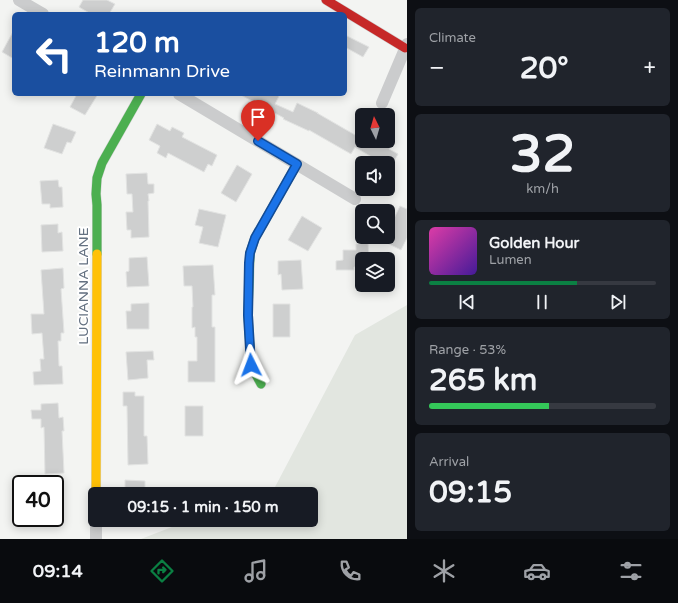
<!DOCTYPE html>
<meta charset="utf-8">
<style>
:root{--surface:#171b24;--page:#20242c;--text:#f1f3f6;--muted:#9ea1a6;--line:#363941;--accent:#0b8043}
body{margin:0;font-family:"Varela Round",sans-serif;background:var(--page);color:var(--text);height:100vh;display:flex;flex-direction:column;font-size:15px;white-space:nowrap}
*{box-sizing:border-box;margin:0}
p{font-size:13px;color:var(--muted)}
.icon{flex:none;width:22px;height:22px;fill:none;stroke:currentColor;stroke-width:2;stroke-linecap:round;stroke-linejoin:round}
.map{position:relative;flex:1;overflow:hidden}
.sheet{display:flex;flex-direction:column;gap:8px;padding:8px;background:#0d0f14;width:271px}
.sheet>*{flex:none}
.hud{position:absolute;left:12px;top:12px;width:335px;height:84px;border-radius:6px;box-shadow:0 2px 10px #0003;background:#1a4fa0;color:#fff;overflow:hidden}
.needle{width:26px;rotate:355deg}
.controls{position:absolute;left:355px;top:108px;display:grid;gap:8px}
.controls a{display:grid;place-items:center;width:40px;height:40px;border-radius:6px;background:var(--surface);box-shadow:0 2px 10px #0003;font-size:20px}
.speed{position:absolute;left:12px;top:475px;display:flex;gap:8px;font-size:20px;font-weight:700;text-align:center}
.speed>*{display:grid;place-content:center;width:52px;height:52px;border-radius:50%;background:var(--surface);box-shadow:0 2px 10px #0003;line-height:1}
.speed .limit{border:2px solid #111;border-radius:6px;background:#fff;color:#111}
.pin{position:absolute;display:grid;place-items:center;width:34px;height:34px;color:#fff;margin:-41px -17px;border-radius:50% 50% 50% 0;rotate:-45deg;box-shadow:0 0 4px #0007}
.pin .icon{rotate:45deg}
.me{position:absolute;width:44px;margin:-22px;rotate:357deg;stroke-linejoin:round;filter:drop-shadow(0 0 3px #0008)}
.turn{display:flex;align-items:center;gap:14px;height:84px;padding:0 16px;font-size:18px}
.turn .icon{width:52px;height:52px;stroke-width:2.5}
.turn b{display:block;font-size:28px;line-height:34px}
.big{font-size:30px;font-weight:700;line-height:1.1}
.sheet .tile{flex:1;display:flex;flex-direction:column;justify-content:center;gap:6px;min-width:0;padding:0 14px;border-radius:6px;background:var(--page)}
.sheet .dial{align-items:center;gap:0}
.dial b{font-size:52px;line-height:1}
.song{display:flex;align-items:center;gap:12px}
.cover{width:48px;height:48px;border-radius:6px;background:linear-gradient(135deg,hsl(320 70% 55%),hsl(260 70% 35%))}
.played{height:4px;border-radius:2px;background:linear-gradient(90deg,var(--accent) 65%,var(--line) 65%)}
.keys{display:flex;justify-content:space-around;direction:ltr}
.heat{display:flex;justify-content:space-between;align-items:center;font-size:22px;direction:ltr}
.charge{height:6px;border-radius:3px;background:linear-gradient(90deg,#34c759 53%,var(--line) 0)}
.trip{position:absolute;left:88px;top:487px;width:230px;height:40px;border-radius:6px;background:var(--surface);box-shadow:0 2px 10px #0003;font-weight:700;line-height:40px;text-align:center}
.tabs{display:flex;height:64px;justify-content:space-around;align-items:center;background:#090b0e;color:var(--muted)}
.tabs .icon{width:28px;height:28px}
.tabs .current{color:var(--accent)}
.tabs b{font-size:18px;color:var(--text)}
main{display:flex;flex:1;min-height:0}
.map>svg:first-child{display:block}
.green{fill:#e2e6e0}
.building{fill:#cecfcf;stroke:#e2e3e2}
.lines{fill:none;stroke-linecap:round;stroke-linejoin:round}
.fast-casing{stroke:#d0d1d1;stroke-width:10}
.slow-casing{stroke:#d0d1d1;stroke-width:10}
.jam-casing{stroke:#d0d1d1;stroke-width:10}
.street{stroke:#cbcccd;stroke-width:12}
.fast{stroke:#4caf50;stroke-width:9}
.slow{stroke:#ffc107;stroke-width:9}
.jam{stroke:#c62828;stroke-width:9}
.route-casing{stroke:#114b97;stroke-width:10}
.route{stroke:#1a73e8;stroke-width:7}
.labels{text-anchor:middle;dominant-baseline:central;stroke-width:4;stroke-linejoin:round;paint-order:stroke}
.street-label{font-size:14px;fill:#647181;stroke:#fff}
</style>
<main>
<div class="map">
<svg width="407" height="539" viewBox="0 0 407 539">
<rect width="100%" height="100%" fill="#f3f4f2"/>
<path class="green" d="M407,305V539H141L190,520H311V494H257L275,487L355,335Z"/>
<path class="building" d="M83,0H107L115,4L109,14H91L79,7Z
M14,30V59L2,52Z
M345,35L369,47L363,57L345,47Z
M77,94H98L85,115L70,107Z
M239,94H280L275,104L293,112L297,103L318,113H317L362,139V141H393L389,149L398,154L390,168L388,167V163H382L355,147L351,154L309,130V131L283,119L284,118Z
M53,124L76,132L71,143L67,142L62,154L44,148Z
M157,124L170,131L172,127L184,133L182,137L217,155L212,166L208,164L204,172L168,153L166,158L157,153L160,146L149,140Z
M237,165L252,174L236,202L221,193Z
M147,173L148,184H154V193L148,194L149,201H148L149,237L131,238V230H127L126,212H133L132,194H127L126,174Z
M58,180L59,187H62L63,207L50,208V204H42L40,181Z
M400,206L407,209V238L401,250L383,241L385,237H388V231Z
M199,209L226,215L218,247L199,243L203,227L195,225Z
M302,216L322,228L308,251L288,240Z
M58,224V233L62,232L63,251L42,252L41,225Z
M368,243L369,259H362V267H354V270H336V261L343,260V250H356V244Z
M147,257L149,286L127,287L126,272L129,271V258Z
M301,260L303,289L282,290L281,274L278,275V261Z
M213,265L215,295H212V327H215V382H188V361H197V337H195V327L192,328V307H193L192,286H184L183,266Z
M63,268L64,288L61,289L64,333H61V341H58L59,366H62L63,384L34,385L33,372L41,371L40,359H44L42,333L32,334L31,314H44L41,270Z
M149,303V329H127L126,311H131V304Z
M273,304H290V337H273Z
M153,351L154,360H147L148,378L128,380L126,352Z
M123,392H135V396H144V436H147L148,464L128,465L127,406H123Z
M58,403L59,418L63,417L64,431H62L64,473L45,474L44,427L41,428V419H32L31,410H41V404Z
M185,406H203V436H185Z
M125,480L145,481V492H141V494H125Z"/>
<g class="lines">
<defs>
<path id="fast" d="M97,254V205L96,194L97,178L102,163L141,94
M261,384L251,365L248,315L250,253L255,238L297,164"/>
<path id="slow" d="M96,494L97,254"/>
<path id="jam" d="M326,0L405,48"/>
</defs>
<use href="#fast" class="fast-casing"/>
<use href="#slow" class="slow-casing"/>
<use href="#jam" class="jam-casing"/>
<path class="street" d="M19,0L43,14
M179,94L355,199
M382,103L407,44
M96,539V520"/>
<use href="#fast" class="fast"/>
<use href="#slow" class="slow"/>
<use href="#jam" class="jam"/>
</g>
<g class="lines">
<defs>
<path id="route" d="M251,365L248,315L249,263L250,253L255,238L297,164L258,141"/>
</defs>
<use href="#route" class="route-casing"/>
<use href="#route" class="route"/>
</g>
<g class="labels">
<g class="street-label">
<text transform="translate(83 286) rotate(-90)">LUCIANNA LANE</text>
</g>
</g>
</svg>
<div class="controls">
<a><svg class="needle" viewBox="-14 -14 28 28"><path d="M0-13l5 13h-10z" fill="#e53935"/><path d="M0 13l5-13h-10z" fill="#9ea1a6"/></svg></a>
<a><svg class="icon" aria-label="sound" viewBox="0 0 24 24"><path d="M4 9h4l5-4v14l-5-4H4zM17 9q2 3 0 6"/></svg></a>
<a><svg class="icon" aria-label="search" viewBox="0 0 24 24"><circle cx="10" cy="10" r="6"/><path d="M15 15l6 6"/></svg></a>
<a><svg class="icon" aria-label="layers" viewBox="0 0 24 24"><path d="M12 4l9 5-9 5-9-5zM3 14l9 5 9-5"/></svg></a>
</div>
<div class="speed"><div class="limit">40</div></div>
<div class="pin" style="left:258px;top:141px;background:#d93025"><svg class="icon" aria-label="arrive" viewBox="0 0 24 24"><path d="M6 21V4h12l-3 4 3 4H6"/></svg></div>
<svg class="me" style="left:251px;top:365px" viewBox="-20 -20 40 40"><path d="M0-17L14 15 0 8-14 15z" fill="#1a73e8" stroke="#fff" stroke-width="4"/></svg>
<div class="trip">09:15 · 1 min · 150 m</div>
<div class="hud">
<div class="turn"><svg class="icon" aria-label="left" viewBox="0 0 24 24"><path d="M17 20v-9H6M10 6l-5 5 5 5"/></svg><div><b>120 m</b>Reinmann Drive</div></div>
</div>
</div>
<section class="sheet">
<div class="tile"><p>Climate</p>
<div class="heat"><a>−</a><b class="big">20°</b><a>+</a></div>
</div>
<div class="tile dial"><b>32</b><p>km/h</p></div>
<div class="tile">
<div class="song"><i class="cover"></i><div><b>Golden Hour</b><p>Lumen</p></div></div>
<div class="played"></div>
<div class="keys"><svg class="icon" aria-label="previous" viewBox="0 0 24 24"><path d="M18 5L8 12l10 7zM5 5v14"/></svg><svg class="icon" aria-label="pause" viewBox="0 0 24 24"><path d="M8 5v14M16 5v14"/></svg><svg class="icon" aria-label="next" viewBox="0 0 24 24"><path d="M6 5l10 7-10 7zM19 5v14"/></svg></div>
</div>
<div class="tile"><p>Range · 53%</p><b class="big">265 km</b><div class="charge"></div></div>
<div class="tile"><p>Arrival</p><b class="big">09:15</b></div>
</section>
</main>
<nav class="tabs">
<b>09:14</b>
<svg class="icon current" aria-label="directions" viewBox="0 0 24 24"><path d="M12 3l9 9-9 9-9-9zM9 14v-3h6M13 9l2 2-2 2"/></svg>
<svg class="icon" aria-label="music" viewBox="0 0 24 24"><path d="M9 18V5l10-2v13"/><circle cx="6" cy="18" r="3"/><circle cx="16" cy="16" r="3"/></svg>
<svg class="icon" aria-label="phone" viewBox="0 0 24 24"><path d="M5 4h4l2 5-3 2q2 4 5 5l2-3 5 2v4C11 20 4 13 5 4z"/></svg>
<svg class="icon" aria-label="climate" viewBox="0 0 24 24"><path d="M12 3v18M4 7l16 10M4 17L20 7"/></svg>
<svg class="icon" aria-label="car" viewBox="0 0 24 24"><path d="M5 17H2v-5l4-1 3-4h7l3 4 3 1v5h-3M9 17h6M6 11h13"/><circle cx="7" cy="17" r="2"/><circle cx="17" cy="17" r="2"/></svg>
<svg class="icon" aria-label="filters" viewBox="0 0 24 24"><path d="M4 7h16M4 17h16"/><circle cx="9" cy="7" r="2"/><circle cx="15" cy="17" r="2"/></svg>
</nav>
